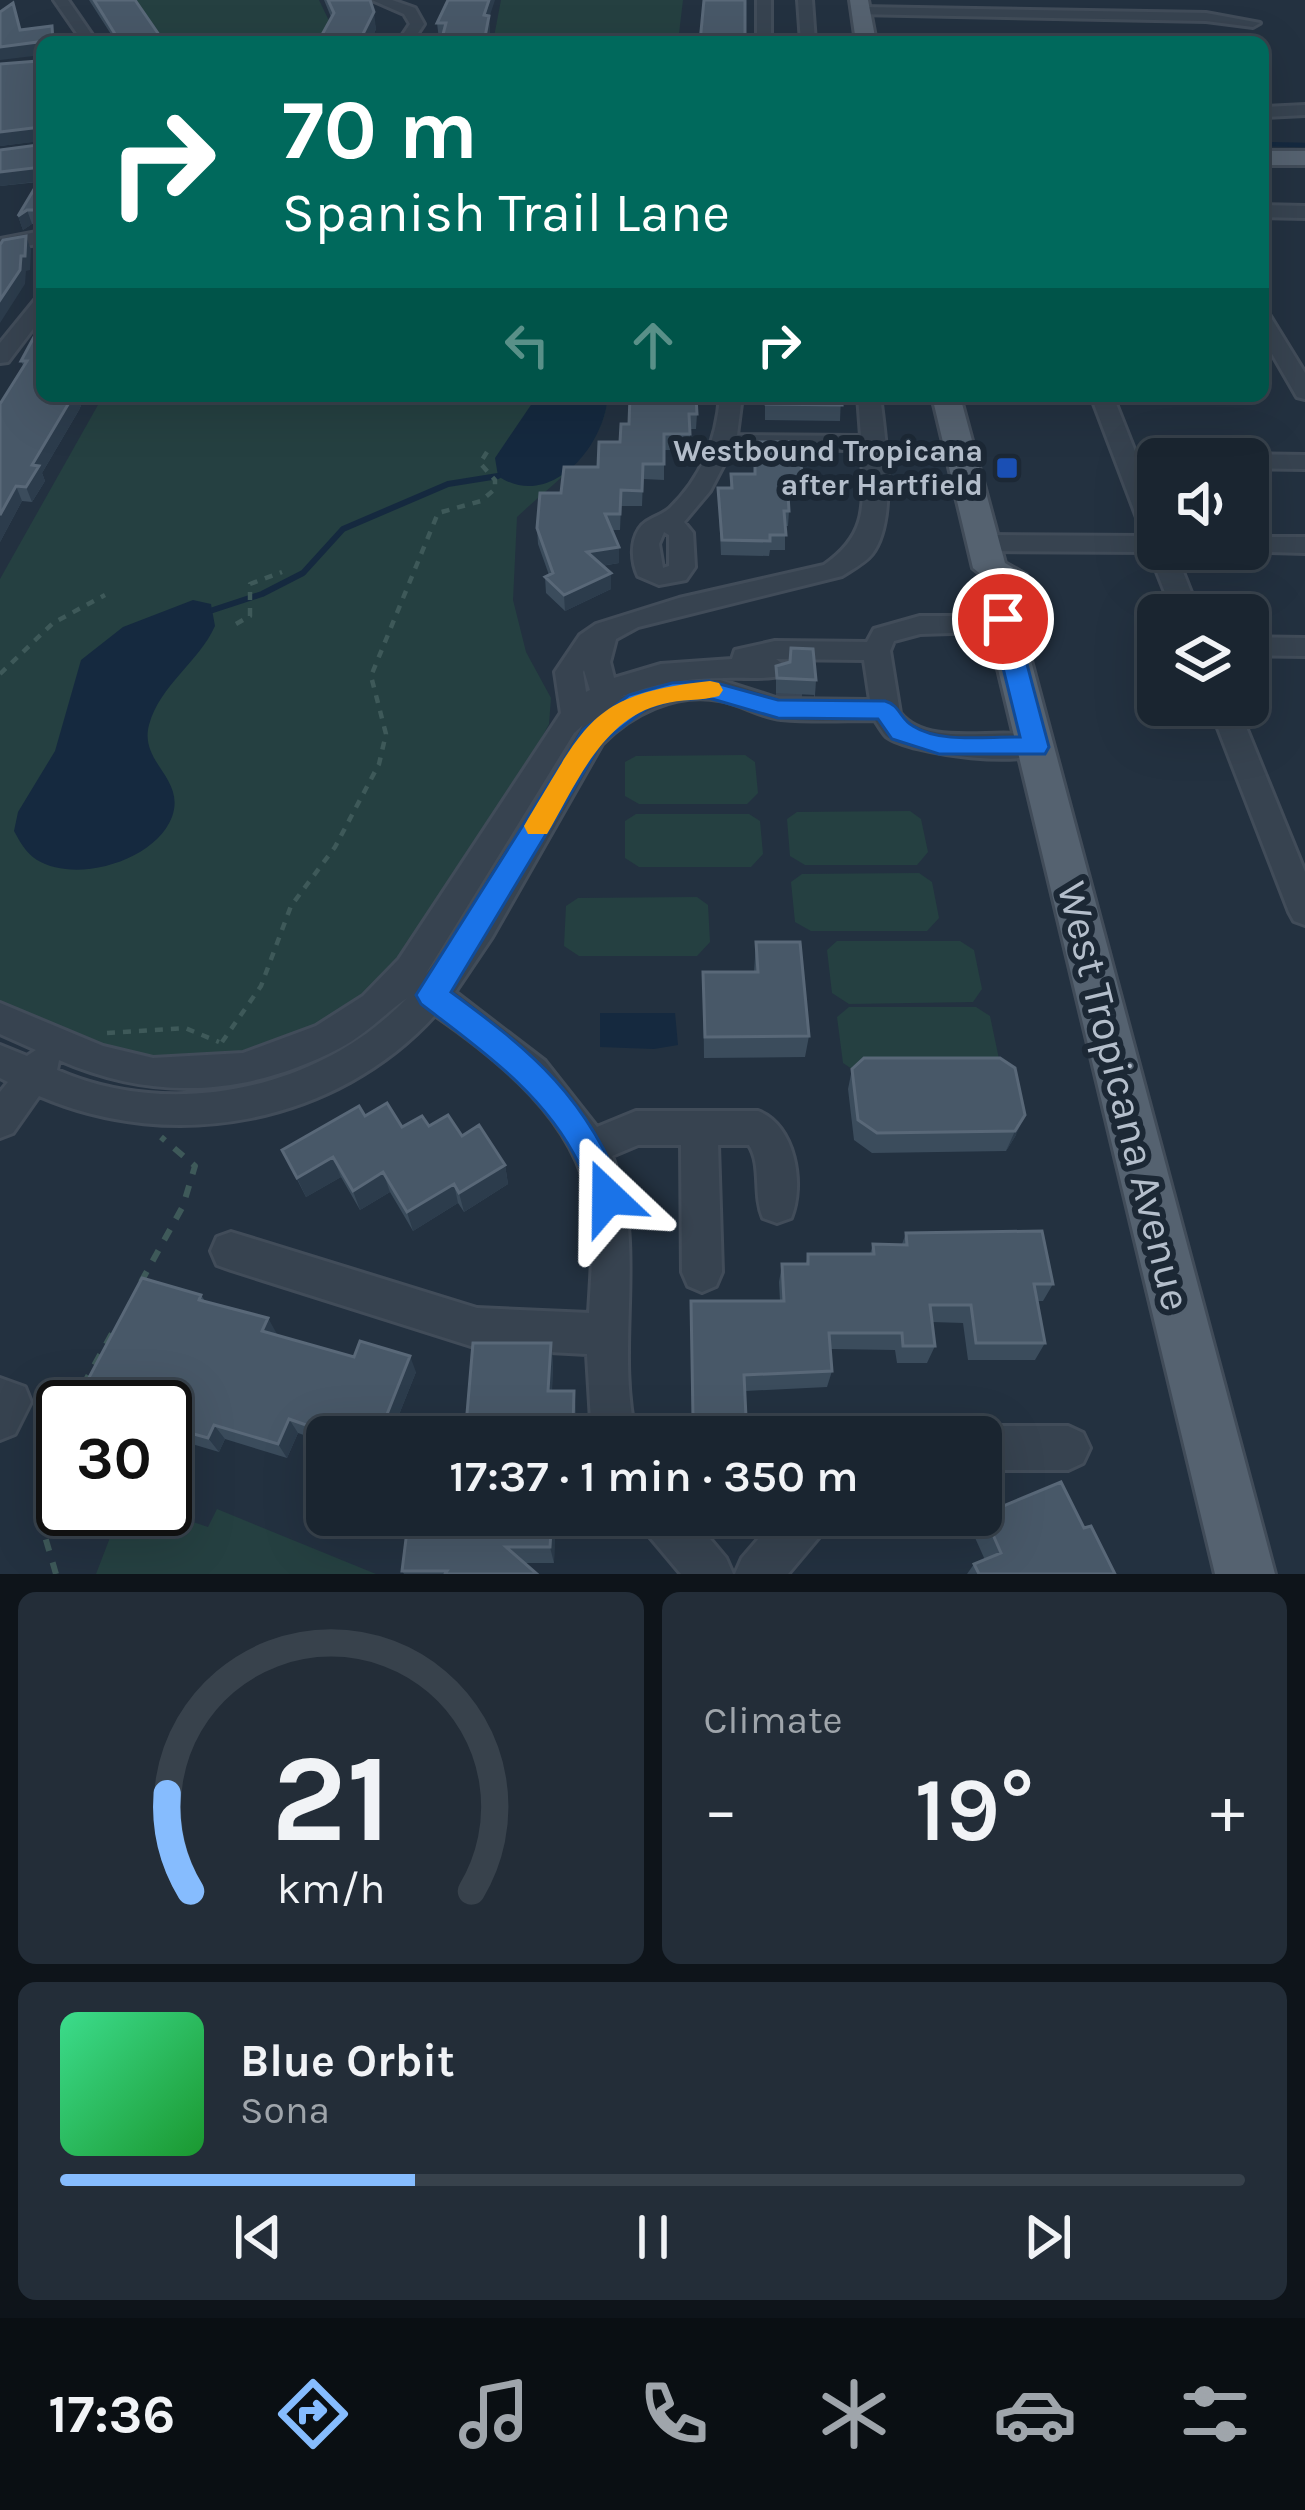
<!DOCTYPE html>
<meta charset="utf-8">
<style>
:root{--surface:#1a2530;--page:#232d38;--text:#f1f3f6;--muted:#9fa5ab;--line:#38424c;--accent:#86bcfe}
body{margin:0;font-family:Karla,sans-serif;background:var(--page);color:var(--text);height:100vh;display:flex;flex-direction:column;font-size:45px;white-space:nowrap}
*{box-sizing:border-box;margin:0}
p{font-size:39px;color:var(--muted)}
.icon{flex:none;width:66px;height:66px;fill:none;stroke:currentColor;stroke-width:2;stroke-linecap:round;stroke-linejoin:round}
.map{position:relative;height:1574px;overflow:hidden}
.drawer{display:flex;flex-direction:column;gap:18px;padding:18px;background:#0e141a;flex:1}
.drawer>*{flex:none}
.banner{position:absolute;left:36px;top:36px;width:1233px;height:366px;border-radius:18px;box-shadow:0 12px 48px #0002,0 0 0 3px var(--line);background:#00695c;color:#fff;overflow:hidden}
.buttons{position:absolute;left:1137px;top:438px;display:grid;gap:24px}
.buttons a{display:grid;place-items:center;width:132px;height:132px;border-radius:18px;background:var(--surface);box-shadow:0 12px 48px #0002,0 0 0 3px var(--line);font-size:60px}
.speed{position:absolute;left:36px;top:1380px;display:flex;gap:24px;font-size:60px;font-weight:700;text-align:center}
.speed>*{display:grid;place-content:center;width:156px;height:156px;border-radius:50%;background:var(--surface);box-shadow:0 12px 48px #0002,0 0 0 3px var(--line);line-height:1}
.speed .limit{border:6px solid #111;border-radius:18px;background:#fff;color:#111}
.pin{position:absolute;display:grid;place-items:center;width:102px;height:102px;color:#fff;margin:-51px;border:6px solid #fff;border-radius:50%;box-shadow:0 3px 12px #0007}
.me{position:absolute;width:132px;margin:-66px;rotate:337deg;stroke-linejoin:round;filter:drop-shadow(0 0 9px #0008)}
.turn{display:flex;align-items:center;gap:42px;height:252px;padding:0 48px;font-size:54px}
.turn .icon{width:156px;height:156px;stroke-width:2.5}
.turn b{display:block;font-size:84px;line-height:102px}
.lanes{display:flex;align-items:center;height:114px;padding:0 48px;background:#0003;justify-content:center;gap:60px;direction:ltr}
.lanes .off{opacity:.35}
.big{font-size:90px;font-weight:600;line-height:1.1}
.drawer .tile{flex:1;display:flex;flex-direction:column;justify-content:center;gap:18px;min-width:0;padding:0 42px;border-radius:18px;background:var(--page)}
.drawer .dial{align-items:center;gap:0}
.dial svg{height:312px;overflow:visible;fill:none;stroke:var(--line);stroke-width:7;stroke-linecap:round;text-anchor:middle}
.dial text{fill:var(--text);stroke:none}
.song{display:flex;align-items:center;gap:36px}
.cover{width:144px;height:144px;border-radius:18px;background:linear-gradient(135deg,hsl(150 70% 55%),hsl(130 70% 35%))}
.played{height:12px;border-radius:6px;background:linear-gradient(90deg,var(--accent) 30%,var(--line) 30%)}
.keys{display:flex;justify-content:space-around;direction:ltr}
.heat{display:flex;justify-content:space-between;align-items:center;font-size:66px;direction:ltr}
.drawer .tiles{flex:1;display:grid;gap:18px;grid-template-columns:1fr 1fr}
.tile:last-child{grid-column:span 2}
.trip{position:absolute;left:306px;top:1416px;width:696px;height:120px;border-radius:18px;background:var(--surface);box-shadow:0 12px 48px #0002,0 0 0 3px var(--line);font-weight:600;line-height:120px;text-align:center}
.tabs{display:flex;height:192px;justify-content:space-around;align-items:center;background:#0a0f13;color:var(--muted)}
.tabs .icon{width:84px;height:84px}
.tabs .current{color:var(--accent)}
.tabs b{font-size:54px;color:var(--text)}
.map>svg:first-child{display:block}
.green{fill:#254041}
.water{fill:#15293f}
.lines{fill:none;stroke-linecap:round;stroke-linejoin:round}
.stream-far1{stroke:#15293f;stroke-width:4.5}
.stream{stroke:#15293f;stroke-width:6}
.minor-tunnel{stroke:#394655;stroke-width:26;stroke-dasharray:26 12;stroke-linecap:butt}
.minor-casing{stroke:#414c59;stroke-width:6}
.major-casing{stroke:#414c59;stroke-width:6}
.path-far1{stroke:#3e5959;stroke-width:4.5;stroke-dasharray:8 8;stroke-linecap:butt}
.path{stroke:#3e5959;stroke-width:6;stroke-dasharray:12 12;stroke-linecap:butt}
.minor{fill:#374350;fill-rule:evenodd}
.major{fill:#556270;fill-rule:evenodd}
.wall{fill:#3b4c5c}
.shaded-wall{fill:#2c3c4c}
.building{fill:#485868;stroke:#596878;stroke-width:3}
.route{fill:#1a73e8;stroke:#114b97;stroke-width:3}
.slow{fill:#f59e0b}
.transit-dot{fill:#1a4fb4;stroke:#1c2835;stroke-width:4.5}
.labels{text-anchor:middle;dominant-baseline:central;stroke-width:12;stroke-linejoin:round;paint-order:stroke}
.far-poi-label{font-size:30px;font-weight:bold;fill:#b4becb;stroke:#1c2835;text-anchor:end}
.near-street-label{font-size:42px;fill:#b4becb;stroke:#1c2835}
</style>
<div class="map">
<svg width="1305" height="1574" viewBox="0 0 1305 1574">
<rect width="100%" height="100%" fill="#233140"/>
<path class="green" d="M133,0H319L332,27L324,42H167Z
M501,0H683L678,42H493Z
M103,396H608C604,450 553,483 517,517L513,600L526,652L551,698L549,724L531,758L393,972L348,1013L254,1056L159,1060L108,1048L0,1002V579Z
M745,755L755,762L758,793L747,804H639L625,796V762L636,756Z
M910,811L921,819L928,852L917,865H805L790,856L787,819L797,812Z
M636,814H749L760,821L763,854L751,867H639L625,858V821Z
M919,873L932,882L939,918L927,931H811L795,922L791,882L802,874Z
M697,897L708,905L710,942L697,956H579L564,946L566,906L578,898Z
M837,941H960L974,950L982,989L973,1002L849,1004L832,993L827,950Z
M849,1007H976L990,1016L999,1059L861,1075L843,1063L837,1017Z
M121,1509H154L208,1527L217,1509L376,1574H96Z"/>
<path class="water" d="M537,396H608C604,448 549,511 498,476L495,458Z
M193,600L211,604L215,626C199,662 160,685 149,725C139,763 186,778 172,817C155,861 76,884 37,860C26,853 20,842 14,831L18,812L55,751L81,660L123,627Z
M600,1013H675L678,1045L654,1049L600,1047Z"/>
<g class="lines">
<path class="stream-far1" d="M1263,144L1305,145"/>
<path class="stream" d="M213,610L262,594L303,573L343,529L448,484L498,476"/>
<path class="minor-tunnel" d="M776,694L815,695"/>
<defs>
<path id="minor" d="M54,0H68L97,42H83Z
M372,0H392L415,8L424,24L412,42H398L410,24L404,14Z
M757,0H771V42H757Z
M798,0H812L815,42H801Z
M861,7L1206,13L1260,23L1253,27L1206,21L856,14Z
M1305,105V115L1263,117V107Z
M1263,205L1305,206V218L1263,217Z
M42,231V243L0,251V239Z
M42,298V317L8,362L0,363V343L35,300Z
M1263,314L1270,316L1305,373V399L1297,397L1263,338Z
M720,396H742L737,435L861,436L858,396H880C885,436 898,520 872,554C865,563 851,570 842,576L638,627L616,639L610,662L614,678L661,664L732,659L735,650L775,641L867,642L874,629L920,616H1005L1014,619L1018,625L1014,631L920,634L894,641L890,651L900,713C934,756 1027,715 1050,747C1033,771 910,754 886,736C884,734 876,722 875,720C844,720 812,722 781,719C760,717 740,703 719,700C675,692 631,714 602,744L492,937L455,992L545,1061L597,1127L636,1111H758C795,1125 805,1184 791,1218L777,1223L763,1218C753,1195 762,1165 749,1145H718L722,1272L716,1286L702,1292L688,1286L682,1272L681,1145H638L612,1156C648,1248 614,1343 636,1437H592L587,1354L477,1348L231,1270L217,1265L211,1251L217,1237L231,1232L477,1308L589,1313C591,1277 595,1239 589,1202C576,1121 500,1060 435,1015C336,1124 173,1154 39,1096L13,1133L0,1138V1092L8,1082L0,1078V1045L27,1056L36,1050L0,1034V1003L103,1046L153,1058L243,1053L316,1026L363,996L399,959L561,713L555,672L580,635L596,624L679,598L824,565C870,533 863,503 862,450L732,449L710,491L684,522L693,533L695,567L686,580L659,585L638,576C632,563 630,543 639,529C646,518 660,517 670,508C701,478 717,439 720,396ZM664,532L669,535V566L663,568L659,544ZM776,659L864,660L870,700L779,699L720,680H691L620,697C654,683 688,678 725,678C744,677 765,680 784,675L788,668ZM584,670L590,690L586,692L583,672ZM583,725L469,918L425,975L574,733ZM407,998C321,1089 173,1121 57,1070L59,1060C155,1102 248,1096 340,1048C365,1035 387,1012 407,998Z
M1091,396H1113L1136,454L1168,459H1158V468H1142L1158,509V549H1174L1200,615H1174L1149,552L984,551L971,543L984,535L1144,536Z
M1248,454L1305,455V469L1248,468V459H1238Z
M1248,537H1305V553L1239,551L1248,549Z
M1248,637L1305,638V656L1248,655Z
M1209,705H1237L1305,872V925L1294,921L1289,912Z
M0,1378L25,1387L31,1402L15,1434L0,1440Z
M981,1426H1068L1083,1433L1090,1448L1083,1463L1068,1470H981V1437H964Z
M639,1515H690L726,1558L733,1574H681L645,1531Z
M779,1515H830L824,1531L788,1574H735L742,1558Z"/>
<path id="major" d="M850,0H868L876,42H856Z
M1263,151H1305V165H1263Z
M932,396H960L1005,563L1026,575L1037,608L1021,623L1275,1574H1215L986,619L1002,604L998,588L973,568Z"/>
</defs>
<use href="#minor" class="minor-casing"/>
<use href="#major" class="major-casing"/>
<path class="path-far1" d="M236,624L250,616V584L282,572
M0,674L53,623L105,595
M107,1033L185,1028L219,1042
M222,1042L261,986L291,906L335,847L379,764L386,734L371,676L438,513L481,501L495,489V480L480,463L487,452"/>
<path class="path" d="M141,1282L183,1206L195,1166L161,1137
M71,1407L115,1328
M56,1574C35,1501 25,1491 63,1421"/>
<use href="#minor" class="minor"/>
<use href="#major" class="major"/>
</g>
<path class="wall" d="M89,0H135L164,42H116Z
M324,0H370L376,29L370,42H318L331,17Z
M489,18L490,31L488,42H441L442,39H439L437,23Z
M42,57V224H32L23,230L18,216L38,182L0,186V150L38,145L39,141L0,146V64L38,61Z
M42,322V396H85L79,410L42,473L45,481L32,502L22,501L0,542V404L24,367L21,361Z
M630,396L697,414L696,429H690V450H664V480L643,479L642,506H621L620,530H612L619,547V563L602,566L611,589L565,611L546,593L545,577L549,575L538,544L537,528L561,493L598,467L620,442L629,424Z
M765,396H841L840,421L765,420Z
M755,442L803,478L801,493H788L789,511L788,526H785V550H770L769,556L721,555L718,488H730L731,474H754Z
M776,666L816,680L815,695L776,693Z
M756,942L809,1036L805,1057L704,1058L703,972H754Z
M1000,1058L1016,1135L1006,1151L872,1153L854,1140L848,1089L852,1069Z
M365,1116L402,1127L429,1126L462,1136L505,1165L508,1184L464,1212L458,1203L413,1231L390,1192L360,1210L341,1177L306,1197L282,1150Z
M906,1233L1053,1284L1043,1301H1037L1045,1343L1035,1360H968L963,1323L932,1322L935,1346L927,1363H897L895,1350L830,1349L832,1371L827,1387L745,1391L746,1417L744,1432H692L691,1301H780L779,1282L782,1264H806L808,1254H870L873,1244H902Z
M201,1295L205,1301L268,1318L276,1335L354,1357L416,1372L390,1437H327V1443L298,1433L287,1458L225,1439L219,1452L165,1436V1407H84L77,1400Z
M553,1360L552,1391L576,1407L575,1437H465Z
M984,1514L1084,1528L1115,1574H967L974,1564L985,1560L972,1531Z
M409,1515H555L554,1563H524L537,1574H404L402,1571Z"/>
<path class="shaded-wall" d="M489,0H495L489,18L490,31L488,42H484V15Z
M374,12L376,29L370,42H359Z
M38,42L42,55L0,60V47Z
M41,127L42,141L0,146V132Z
M42,167V181L0,186V172Z
M27,210L32,224L23,230L18,216Z
M26,236L31,250L30,270L26,271L25,284L0,323V300L21,256Z
M73,396H85L79,410L42,473L45,481L32,502L26,487L32,465Z
M16,486L22,501L0,542V515Z
M619,547V563L587,568V552Z
M611,573V589L565,611L564,595Z
M1025,1115L1016,1135L1006,1151L1015,1131Z
M333,1157L341,1177L306,1197L297,1178Z
M505,1165L508,1184L464,1212L459,1193Z
M383,1172L390,1192L360,1210L353,1191Z
M454,1184L458,1203L413,1231L407,1212Z
M268,1318L277,1334L271,1346L262,1331Z
M551,1343L553,1360L551,1407L548,1391Z
M410,1356L416,1372L390,1437H378Z
M574,1391L576,1407L575,1437L573,1425Z
M289,1419L298,1433L287,1458L278,1444Z
M214,1425L225,1439L219,1452L208,1438Z
M552,1515H555L556,1518L554,1563L550,1547Z"/>
<path class="building" d="M94,0H135L164,42H120Z
M328,0H370L374,12L359,42H318L334,13Z
M448,0H489L484,15L489,16L484,42H441L446,23H437Z
M704,0H745V42H700Z
M13,3L20,30L52,26L53,42H42V55L38,42L0,47V12Z
M42,57V167L0,172V150L38,145L41,127L0,132V64L38,61Z
M42,176V210H27L18,216Z
M26,236L25,256H21L20,270L0,300V245L3,240Z
M42,322V396H73L32,465L39,466L26,487L16,486L0,515V404L27,361H21Z
M630,396H696L697,414H689L690,434H664V464H643L642,491L621,490L620,514H605L619,547L587,552L611,573L564,595L545,577L553,573L537,528L540,493H561L564,467H598L599,442H620L621,424H629Z
M766,396H841L842,405L766,404Z
M755,442H797L803,478H787L789,511H784L786,535H770V541L722,540L718,488H732L731,474H755Z
M791,648L813,649L816,680L777,678L776,666L790,662Z
M756,942H800L809,1036L705,1037L703,972H758Z
M864,1058H1000L1015,1068L1025,1115L1015,1131L877,1133L858,1120L852,1069Z
M387,1103L402,1127L422,1116L429,1126L448,1115L462,1136L479,1125L505,1165L459,1193L454,1184L407,1212L383,1172L353,1191L333,1157L297,1178L282,1150L359,1106L365,1116Z
M1042,1231L1053,1284H1034L1045,1343H976L971,1305H930L935,1346H903L902,1333H829L832,1371L744,1375L746,1417H693L691,1301H784L782,1264H808V1254H874L873,1244L907,1245L906,1233Z
M142,1278L201,1295L199,1300L268,1318L262,1331L354,1357L360,1341L410,1356L378,1437H340L289,1419L278,1444L214,1425L208,1438L165,1426V1407H101L77,1400Z
M473,1343H551L548,1391H574L573,1425H545L544,1437H465Z
M1061,1482L1084,1528L1091,1526L1115,1574H979L974,1564L1001,1553L984,1514Z
M409,1515H552L550,1547H506L537,1574H445L447,1571H402Z"/>
<path class="route" d="M1003,611L1015,619L1049,747L1045,754H939L892,739L878,719L778,718L709,698L673,700L647,708L601,743L451,992C533,1052 588,1098 625,1197L620,1209L608,1214L595,1209C589,1194 585,1178 579,1164C545,1094 481,1050 421,1004L416,995L583,730L629,695L672,683L709,681L778,700L885,701C900,705 900,719 913,726C941,744 988,736 1020,737L991,619Z"/>
<path class="slow" d="M710,681L719,683L723,690L719,696C701,701 681,699 663,704C602,718 576,785 547,834H528L524,826L528,819C587,723 590,694 710,681Z"/>
<rect class="transit-dot" x="995" y="456" width="24" height="24" rx="6"/>
<g class="labels">
<g class="far-poi-label">
<text x="983" y="451">Westbound Tropicana<tspan x="983" dy="34">after Hartfield</tspan></text>
</g>
<g class="near-street-label">
<text transform="translate(1124 1096) rotate(76)">West Tropicana Avenue</text>
</g>
</g>
</svg>
<div class="buttons">
<a><svg class="icon" aria-label="sound" viewBox="0 0 24 24"><path d="M4 9h4l5-4v14l-5-4H4zM17 9q2 3 0 6"/></svg></a>
<a><svg class="icon" aria-label="layers" viewBox="0 0 24 24"><path d="M12 4l9 5-9 5-9-5zM3 14l9 5 9-5"/></svg></a>
</div>
<div class="speed"><div class="limit">30</div></div>
<div class="pin" style="left:1003px;top:619px;background:#d93025"><svg class="icon" aria-label="arrive" viewBox="0 0 24 24"><path d="M6 21V4h12l-3 4 3 4H6"/></svg></div>
<svg class="me" style="left:608px;top:1197px" viewBox="-20 -20 40 40"><path d="M0-17L14 15 0 8-14 15z" fill="#1a73e8" stroke="#fff" stroke-width="4"/></svg>
<div class="trip">17:37 · 1 min · 350 m</div>
<div class="banner">
<div class="turn"><svg class="icon" aria-label="right" viewBox="0 0 24 24"><path d="M7 20v-9h11M14 6l5 5-5 5"/></svg><div><b>70 m</b>Spanish Trail Lane</div></div>
<div class="lanes"><svg class="icon off" aria-label="left" viewBox="0 0 24 24"><path d="M17 20v-9H6M10 6l-5 5 5 5"/></svg><svg class="icon off" aria-label="ahead" viewBox="0 0 24 24"><path d="M12 20V5M6 11l6-6 6 6"/></svg><svg class="icon" aria-label="right" viewBox="0 0 24 24"><path d="M7 20v-9h11M14 6l5 5-5 5"/></svg></div>
</div>
</div>
<section class="drawer">
<div class="tiles">
<div class="tile dial"><svg viewBox="0 0 100 80">
<path d="M14 69A42 42 0 1 1 86 69"/>
<path d="M14 69A42 42 0 0 1 8 44" stroke="#86bcfe"/>
<text x="50" y="56" font-size="32" font-weight="700">21</text>
<text x="50" y="72" font-size="11">km/h</text>
</svg></div>
<div class="tile"><p>Climate</p>
<div class="heat"><a>−</a><b class="big">19°</b><a>+</a></div>
</div>
<div class="tile">
<div class="song"><i class="cover"></i><div><b>Blue Orbit</b><p>Sona</p></div></div>
<div class="played"></div>
<div class="keys"><svg class="icon" aria-label="previous" viewBox="0 0 24 24"><path d="M18 5L8 12l10 7zM5 5v14"/></svg><svg class="icon" aria-label="pause" viewBox="0 0 24 24"><path d="M8 5v14M16 5v14"/></svg><svg class="icon" aria-label="next" viewBox="0 0 24 24"><path d="M6 5l10 7-10 7zM19 5v14"/></svg></div>
</div>
</div>
</section>
<nav class="tabs">
<b>17:36</b>
<svg class="icon current" aria-label="directions" viewBox="0 0 24 24"><path d="M12 3l9 9-9 9-9-9zM9 14v-3h6M13 9l2 2-2 2"/></svg>
<svg class="icon" aria-label="music" viewBox="0 0 24 24"><path d="M9 18V5l10-2v13"/><circle cx="6" cy="18" r="3"/><circle cx="16" cy="16" r="3"/></svg>
<svg class="icon" aria-label="phone" viewBox="0 0 24 24"><path d="M5 4h4l2 5-3 2q2 4 5 5l2-3 5 2v4C11 20 4 13 5 4z"/></svg>
<svg class="icon" aria-label="climate" viewBox="0 0 24 24"><path d="M12 3v18M4 7l16 10M4 17L20 7"/></svg>
<svg class="icon" aria-label="car" viewBox="0 0 24 24"><path d="M5 17H2v-5l4-1 3-4h7l3 4 3 1v5h-3M9 17h6M6 11h13"/><circle cx="7" cy="17" r="2"/><circle cx="17" cy="17" r="2"/></svg>
<svg class="icon" aria-label="filters" viewBox="0 0 24 24"><path d="M4 7h16M4 17h16"/><circle cx="9" cy="7" r="2"/><circle cx="15" cy="17" r="2"/></svg>
</nav>
